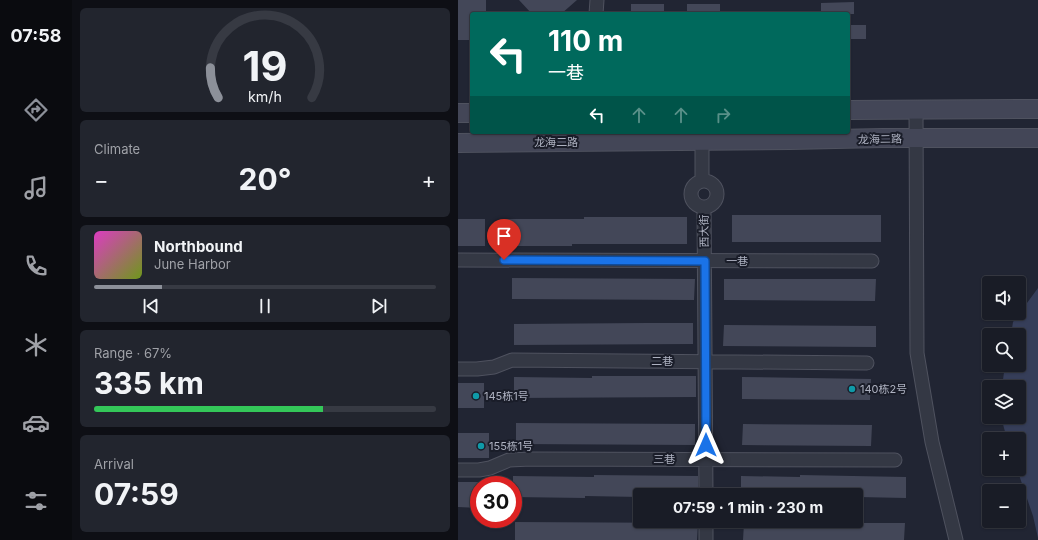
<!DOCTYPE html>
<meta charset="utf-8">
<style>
:root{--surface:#191c26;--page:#22252e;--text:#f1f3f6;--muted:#9fa1a7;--line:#373a43;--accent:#8c9099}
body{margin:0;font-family:Inter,"Noto Sans SC",sans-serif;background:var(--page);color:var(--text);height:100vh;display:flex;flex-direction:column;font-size:15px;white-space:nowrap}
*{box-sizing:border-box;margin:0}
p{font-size:13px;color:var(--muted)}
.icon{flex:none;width:22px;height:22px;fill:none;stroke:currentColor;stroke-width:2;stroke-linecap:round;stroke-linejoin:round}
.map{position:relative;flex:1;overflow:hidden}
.side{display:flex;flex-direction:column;gap:8px;padding:8px;background:#0e0f15;width:386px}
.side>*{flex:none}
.guide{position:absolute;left:12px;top:12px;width:380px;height:122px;border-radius:4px;box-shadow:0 1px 3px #0004,0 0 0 1px var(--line);background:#00695c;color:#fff;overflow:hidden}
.tools{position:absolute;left:524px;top:276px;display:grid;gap:8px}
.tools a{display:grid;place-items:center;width:44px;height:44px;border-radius:4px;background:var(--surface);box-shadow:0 1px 3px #0004,0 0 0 1px var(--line);font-size:20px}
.speed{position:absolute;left:12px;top:476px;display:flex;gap:8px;font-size:20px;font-weight:700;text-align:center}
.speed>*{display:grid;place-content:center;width:52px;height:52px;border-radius:50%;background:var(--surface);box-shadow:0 1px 3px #0004,0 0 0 1px var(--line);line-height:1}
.speed .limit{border:6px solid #d22;background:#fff;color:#111}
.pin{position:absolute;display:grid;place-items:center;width:34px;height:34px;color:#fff;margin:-41px -17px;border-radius:50% 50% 50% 0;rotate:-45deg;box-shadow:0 0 4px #0007}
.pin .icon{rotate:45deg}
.me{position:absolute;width:44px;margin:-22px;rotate:0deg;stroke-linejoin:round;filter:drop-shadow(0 0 3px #0008)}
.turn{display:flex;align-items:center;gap:14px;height:84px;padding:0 12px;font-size:18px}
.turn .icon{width:52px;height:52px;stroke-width:2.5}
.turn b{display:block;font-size:28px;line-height:34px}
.lanes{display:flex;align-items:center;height:38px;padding:0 12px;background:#0003;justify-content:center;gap:20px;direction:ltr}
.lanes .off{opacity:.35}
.big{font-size:30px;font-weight:700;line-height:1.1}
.side .tile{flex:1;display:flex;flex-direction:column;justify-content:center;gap:6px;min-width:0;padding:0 14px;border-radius:6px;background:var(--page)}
.side .dial{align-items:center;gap:0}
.dial svg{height:104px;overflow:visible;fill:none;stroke:var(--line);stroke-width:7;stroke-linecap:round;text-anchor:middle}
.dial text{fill:var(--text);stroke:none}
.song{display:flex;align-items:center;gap:12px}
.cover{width:48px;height:48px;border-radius:6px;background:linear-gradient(135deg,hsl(310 70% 55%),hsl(80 70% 35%))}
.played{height:4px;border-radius:2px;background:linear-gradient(90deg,var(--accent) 20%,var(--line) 20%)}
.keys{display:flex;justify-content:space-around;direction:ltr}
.heat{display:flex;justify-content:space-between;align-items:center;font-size:22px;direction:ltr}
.charge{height:6px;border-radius:3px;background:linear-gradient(90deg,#34c759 67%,var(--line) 0)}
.trip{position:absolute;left:175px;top:488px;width:230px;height:40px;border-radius:4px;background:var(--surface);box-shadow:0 1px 3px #0004,0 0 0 1px var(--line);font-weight:700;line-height:40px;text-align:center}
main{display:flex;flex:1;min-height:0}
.menu{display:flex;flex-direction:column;width:72px;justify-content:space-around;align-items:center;background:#0a0b0f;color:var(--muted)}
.menu .icon{width:28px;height:28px}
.menu .on{color:var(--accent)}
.menu b{font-size:18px;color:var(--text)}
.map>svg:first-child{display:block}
.water{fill:#363e59}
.building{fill:#434758}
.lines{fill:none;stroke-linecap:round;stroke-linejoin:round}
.minor-casing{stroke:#4f525f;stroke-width:15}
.secondary-casing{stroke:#4f525f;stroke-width:20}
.minor{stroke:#343844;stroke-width:13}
.secondary{stroke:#434657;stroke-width:18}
.route-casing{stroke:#114b97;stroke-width:10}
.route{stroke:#1a73e8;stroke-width:7}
.culture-dot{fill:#0f9aa8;stroke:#1a1d29;stroke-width:1.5}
.labels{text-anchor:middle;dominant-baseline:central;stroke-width:4;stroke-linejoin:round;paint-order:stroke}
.street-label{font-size:11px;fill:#aeb2c1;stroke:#1a1d29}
.poi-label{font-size:11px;fill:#aeb2c1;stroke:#1a1d29;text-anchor:start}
</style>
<main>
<nav class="menu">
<b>07:58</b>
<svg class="icon on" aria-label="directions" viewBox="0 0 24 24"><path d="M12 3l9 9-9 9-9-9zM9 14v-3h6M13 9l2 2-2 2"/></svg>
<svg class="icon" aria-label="music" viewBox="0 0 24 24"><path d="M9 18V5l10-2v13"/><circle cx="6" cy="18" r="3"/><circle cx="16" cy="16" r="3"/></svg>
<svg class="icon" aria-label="phone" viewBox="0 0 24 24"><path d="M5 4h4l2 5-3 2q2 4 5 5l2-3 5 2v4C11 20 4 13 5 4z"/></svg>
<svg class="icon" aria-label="climate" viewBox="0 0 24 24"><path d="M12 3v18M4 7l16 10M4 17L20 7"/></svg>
<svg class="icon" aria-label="car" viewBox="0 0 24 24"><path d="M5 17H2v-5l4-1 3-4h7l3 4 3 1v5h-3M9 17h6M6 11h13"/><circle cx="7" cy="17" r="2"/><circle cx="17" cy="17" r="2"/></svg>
<svg class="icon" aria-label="filters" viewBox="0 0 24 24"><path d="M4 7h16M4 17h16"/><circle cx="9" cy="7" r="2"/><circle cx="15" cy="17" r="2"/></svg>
</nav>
<section class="side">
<div class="tile dial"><svg viewBox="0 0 100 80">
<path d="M14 69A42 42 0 1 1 86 69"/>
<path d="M14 69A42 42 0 0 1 8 46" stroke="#8c9099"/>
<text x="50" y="56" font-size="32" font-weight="700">19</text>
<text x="50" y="72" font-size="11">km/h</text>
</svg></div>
<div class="tile"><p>Climate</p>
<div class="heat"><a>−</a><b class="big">20°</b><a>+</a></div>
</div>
<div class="tile">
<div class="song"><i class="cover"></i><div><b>Northbound</b><p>June Harbor</p></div></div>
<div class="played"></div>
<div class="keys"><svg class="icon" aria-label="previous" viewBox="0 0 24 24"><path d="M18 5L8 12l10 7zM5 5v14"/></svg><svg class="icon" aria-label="pause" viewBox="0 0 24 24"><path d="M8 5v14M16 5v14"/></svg><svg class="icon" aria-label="next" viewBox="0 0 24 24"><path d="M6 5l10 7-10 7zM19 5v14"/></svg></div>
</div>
<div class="tile"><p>Range · 67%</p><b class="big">335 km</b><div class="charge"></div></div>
<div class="tile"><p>Arrival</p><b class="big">07:59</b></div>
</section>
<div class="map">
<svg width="580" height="540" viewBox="0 0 580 540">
<rect width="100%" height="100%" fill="#212533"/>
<path class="water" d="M580,288V538L575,516L559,469H561V439H549L543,417H561V387H544L547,365H561V335H553L555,322Z"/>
<path class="building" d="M0,0H28V14H14V40H0Z
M61,0H119L103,14H74Z
M396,2V14H363V3Z
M173,4H206V14H173Z
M229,4H262V14H229Z
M390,25H408V39H390Z
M274,215H423V242H274Z
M126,217H229V244H114V246H46V219H126Z
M0,219H27V246H0Z
M54,278L237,279L236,300L54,299Z
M266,279H418L417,301L266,300Z
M187,323H235V344L56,345V324Z
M266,325L418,326V347L265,346Z
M134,376H238V397L56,398V377L134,378Z
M284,377L413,379L412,400L284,399Z
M0,383H26V408H0Z
M58,423L237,424V445L58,444Z
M285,424L414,425L413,446L284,445Z
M0,433H31V458H0Z
M136,475L240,476V495H182V497L127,496V498L55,497V476L136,477Z
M342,475L448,477V498L400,497V495H283V476L342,477Z
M0,482H21V508L0,507Z
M57,522L240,523L239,540H57Z
M286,523H447L446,540H285Z"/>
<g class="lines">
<defs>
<path id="minor" d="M138,14L139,0
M458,110L459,353L474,442L498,540
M244,141V181
M233 194a13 13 0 1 1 26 0a13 13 0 1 1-26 0Z
M246,208L248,495
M0,260L414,261
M0,369H19L36,367L54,360L409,363
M0,470H21L32,468L51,460L73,459L437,460
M248,521V540"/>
<path id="secondary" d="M390,110L580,109
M0,113H14
M0,143L332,140L424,138H580"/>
</defs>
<use href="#minor" class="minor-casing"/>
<use href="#secondary" class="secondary-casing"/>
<use href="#minor" class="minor"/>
<use href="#secondary" class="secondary"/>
</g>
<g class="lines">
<defs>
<path id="route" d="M46,260L247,261L248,445"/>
</defs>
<use href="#route" class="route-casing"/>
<use href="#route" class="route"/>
</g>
<g class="culture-dot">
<circle cx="394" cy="389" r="4"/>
<circle cx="18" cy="396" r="4"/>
<circle cx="23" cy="446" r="4"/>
</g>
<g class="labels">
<g class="street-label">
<text transform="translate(422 139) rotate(-1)">龙海二路</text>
<text x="98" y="142">龙海二路</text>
<text transform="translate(246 231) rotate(-91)">西大街</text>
<text x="279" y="261">一巷</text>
<text x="204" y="361">二巷</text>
<text x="206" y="459">三巷</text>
</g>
<g class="poi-label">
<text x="402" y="389">140栋2号</text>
<text x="26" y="396">145栋1号</text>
<text x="31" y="446">155栋1号</text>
</g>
</g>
</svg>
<div class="tools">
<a><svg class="icon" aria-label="sound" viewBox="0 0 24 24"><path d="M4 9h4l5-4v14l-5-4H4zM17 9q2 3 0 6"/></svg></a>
<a><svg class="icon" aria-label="search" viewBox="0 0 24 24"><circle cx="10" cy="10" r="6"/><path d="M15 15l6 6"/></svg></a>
<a><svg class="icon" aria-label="layers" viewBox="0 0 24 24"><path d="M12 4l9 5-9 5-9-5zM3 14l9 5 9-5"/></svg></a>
<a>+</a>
<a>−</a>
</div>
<div class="speed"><div class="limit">30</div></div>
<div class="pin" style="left:46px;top:260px;background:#d93025"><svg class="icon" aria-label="arrive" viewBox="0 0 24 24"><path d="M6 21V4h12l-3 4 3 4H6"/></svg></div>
<svg class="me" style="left:248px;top:445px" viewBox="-20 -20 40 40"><path d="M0-17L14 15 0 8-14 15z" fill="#1a73e8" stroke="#fff" stroke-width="4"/></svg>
<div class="trip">07:59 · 1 min · 230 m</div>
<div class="guide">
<div class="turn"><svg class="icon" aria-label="left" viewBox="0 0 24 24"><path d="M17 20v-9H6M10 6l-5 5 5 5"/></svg><div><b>110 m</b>一巷</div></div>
<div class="lanes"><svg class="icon" aria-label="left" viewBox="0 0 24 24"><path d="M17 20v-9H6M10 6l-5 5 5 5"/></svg><svg class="icon off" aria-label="ahead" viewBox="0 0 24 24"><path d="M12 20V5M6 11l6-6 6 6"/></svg><svg class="icon off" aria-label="ahead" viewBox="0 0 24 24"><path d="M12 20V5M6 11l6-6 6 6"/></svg><svg class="icon off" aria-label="right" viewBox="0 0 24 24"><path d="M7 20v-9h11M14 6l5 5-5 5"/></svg></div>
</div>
</div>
</main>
